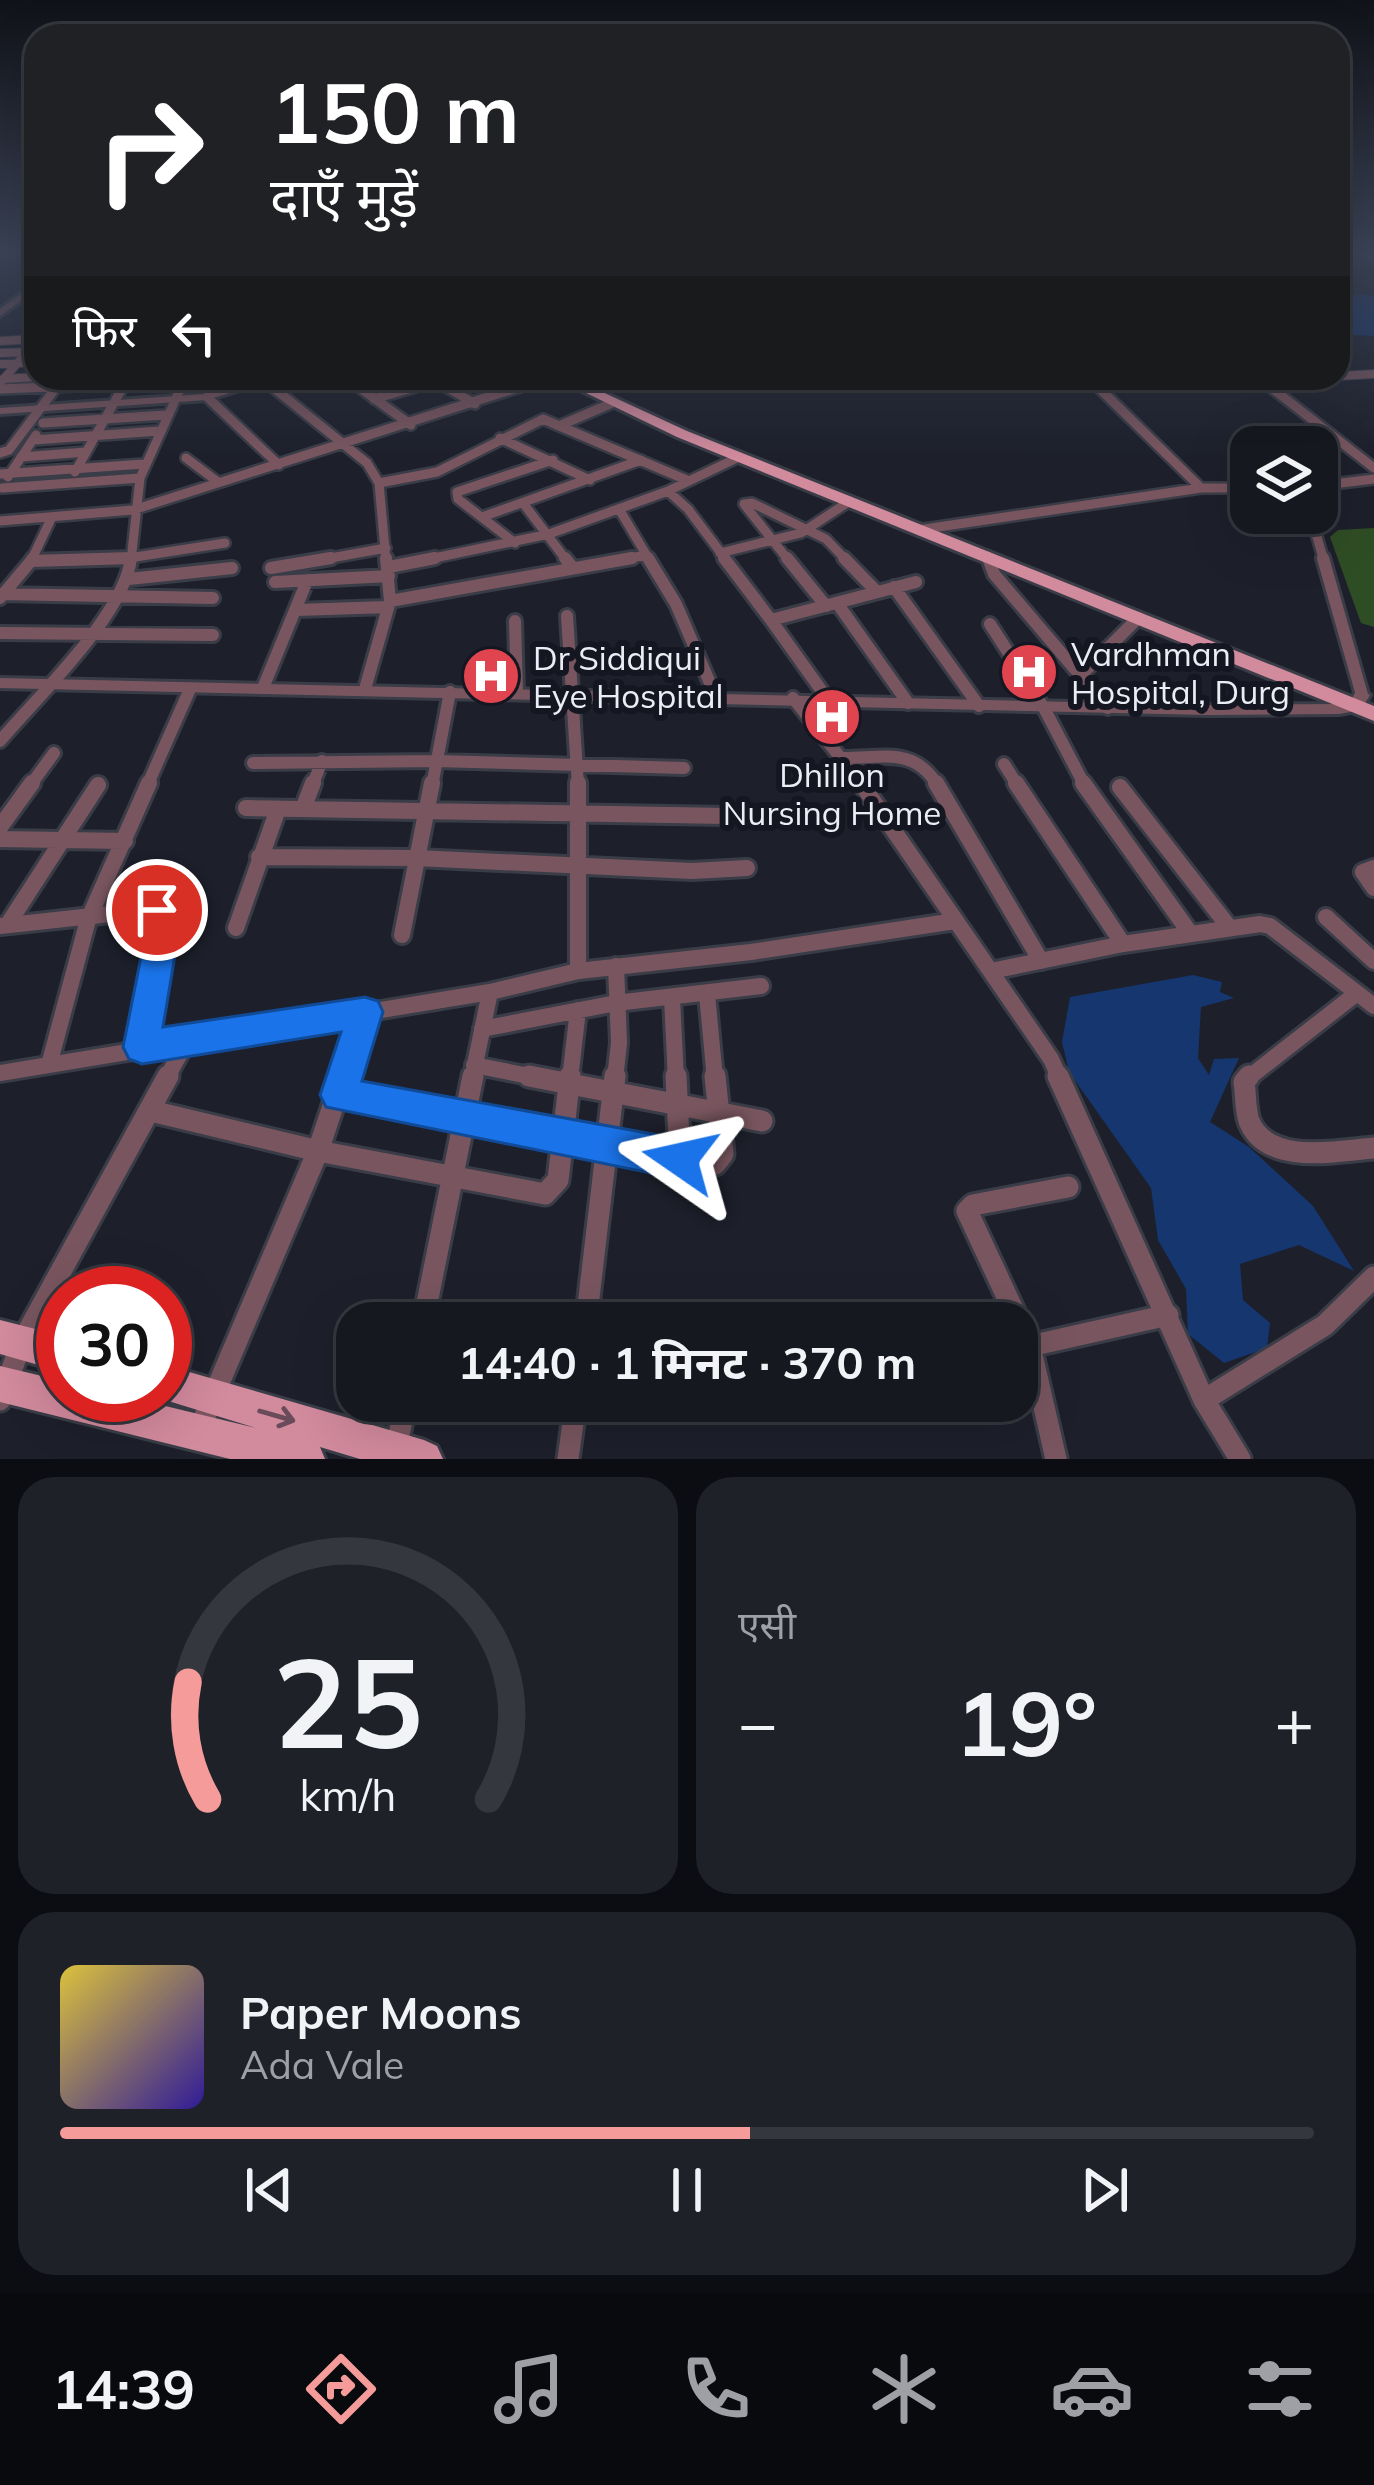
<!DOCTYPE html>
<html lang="hi">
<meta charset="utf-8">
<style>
:root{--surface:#161820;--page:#1f2129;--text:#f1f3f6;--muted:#9ea0a5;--line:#35373e;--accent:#f59b9a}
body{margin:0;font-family:Mulish,"Noto Sans Devanagari",sans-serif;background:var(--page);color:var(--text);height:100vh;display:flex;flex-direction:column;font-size:45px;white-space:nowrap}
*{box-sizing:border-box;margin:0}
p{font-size:39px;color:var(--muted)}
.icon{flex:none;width:66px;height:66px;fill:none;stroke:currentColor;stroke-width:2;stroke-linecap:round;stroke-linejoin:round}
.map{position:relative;height:1459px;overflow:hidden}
.details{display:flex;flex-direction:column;gap:18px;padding:18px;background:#0c0d12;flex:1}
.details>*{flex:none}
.banner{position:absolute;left:24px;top:24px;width:1326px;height:366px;border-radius:36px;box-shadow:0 12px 48px #0002,0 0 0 3px var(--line);background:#202124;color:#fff;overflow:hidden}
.controls{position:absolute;left:1230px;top:426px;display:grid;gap:24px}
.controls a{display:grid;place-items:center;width:108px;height:108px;border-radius:24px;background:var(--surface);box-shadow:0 12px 48px #0002,0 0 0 3px var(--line);font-size:60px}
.speed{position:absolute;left:36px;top:1266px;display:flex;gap:24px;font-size:60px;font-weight:700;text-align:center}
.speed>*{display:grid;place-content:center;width:156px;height:156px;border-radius:50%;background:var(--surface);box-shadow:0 12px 48px #0002,0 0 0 3px var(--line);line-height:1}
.speed .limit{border:18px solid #d22;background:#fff;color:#111}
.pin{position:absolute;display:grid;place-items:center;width:102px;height:102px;color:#fff;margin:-51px;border:6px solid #fff;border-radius:50%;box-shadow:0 3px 12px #0007}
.me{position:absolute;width:132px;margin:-66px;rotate:281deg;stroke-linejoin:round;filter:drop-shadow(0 0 9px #0008)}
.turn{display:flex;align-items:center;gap:42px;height:252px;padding:0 48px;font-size:54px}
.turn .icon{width:156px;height:156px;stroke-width:2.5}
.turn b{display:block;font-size:84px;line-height:102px}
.then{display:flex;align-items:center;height:114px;padding:0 48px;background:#0003;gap:24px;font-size:45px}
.big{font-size:90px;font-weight:700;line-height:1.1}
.details .widget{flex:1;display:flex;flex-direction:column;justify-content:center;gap:18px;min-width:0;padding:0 42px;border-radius:36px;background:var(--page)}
.details .dial{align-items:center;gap:0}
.dial svg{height:312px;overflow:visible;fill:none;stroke:var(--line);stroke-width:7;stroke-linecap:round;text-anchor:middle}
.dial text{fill:var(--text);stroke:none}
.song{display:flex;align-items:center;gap:36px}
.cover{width:144px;height:144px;border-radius:18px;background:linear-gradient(135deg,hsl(50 70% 55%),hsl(250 70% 35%))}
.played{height:12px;border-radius:6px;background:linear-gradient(90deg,var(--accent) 55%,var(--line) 55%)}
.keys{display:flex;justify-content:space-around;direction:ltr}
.heat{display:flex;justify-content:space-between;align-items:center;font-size:66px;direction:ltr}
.details .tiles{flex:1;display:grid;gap:18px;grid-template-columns:1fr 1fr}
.widget:last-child{grid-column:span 2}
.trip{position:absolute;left:336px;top:1302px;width:702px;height:120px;border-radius:36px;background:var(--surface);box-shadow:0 12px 48px #0002,0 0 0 3px var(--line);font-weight:700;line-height:120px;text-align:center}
.menu{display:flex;height:192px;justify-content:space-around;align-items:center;background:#090a0d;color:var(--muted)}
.menu .icon{width:84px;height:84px}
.menu .selected{color:var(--accent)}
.menu b{font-size:54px;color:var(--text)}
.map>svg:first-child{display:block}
.green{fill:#2f4d24}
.water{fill:#16366f}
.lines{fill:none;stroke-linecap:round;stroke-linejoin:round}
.minor-far4-casing{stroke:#3a3d47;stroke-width:10}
.minor-far3-casing{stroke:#3a3d47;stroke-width:14}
.minor-far2-casing{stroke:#3a3d47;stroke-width:18}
.minor-far1-casing{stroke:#3a3d47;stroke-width:22}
.minor-casing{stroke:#3a3d47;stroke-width:27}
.tertiary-casing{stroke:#3a3d47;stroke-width:6}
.secondary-casing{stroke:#3a3d47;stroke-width:6}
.primary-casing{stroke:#3a3d47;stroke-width:6}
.minor-far4{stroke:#79565f;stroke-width:8}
.minor-far3{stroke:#79565f;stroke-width:9}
.minor-far2{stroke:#79565f;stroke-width:12}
.minor-far1{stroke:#79565f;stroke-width:16}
.minor{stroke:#79565f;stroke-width:21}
.tertiary{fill:#79565f;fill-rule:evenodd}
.secondary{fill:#ab7482;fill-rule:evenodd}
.primary{fill:#d28a9d;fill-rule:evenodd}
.oneway{stroke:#694b59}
.route{fill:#1a73e8;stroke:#114b97;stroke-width:3}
.labels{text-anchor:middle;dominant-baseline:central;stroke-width:12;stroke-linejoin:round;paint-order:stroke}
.poi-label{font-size:33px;fill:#ebedf5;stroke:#141721;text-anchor:start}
</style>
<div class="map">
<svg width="1374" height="1459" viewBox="0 0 1374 1459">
<rect width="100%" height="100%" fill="#1d202b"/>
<path class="green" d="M1374,528V627L1361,623L1330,537L1338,530Z"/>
<path class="water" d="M1362,294L1374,297V336L1338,334V298Z
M1193,975L1222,982L1220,992L1234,998L1201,1007L1198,1058L1209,1075L1214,1059L1239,1058L1210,1122L1249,1147L1313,1206L1354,1271L1299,1245L1240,1264L1243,1300L1270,1323L1267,1348L1224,1363L1188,1334L1186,1289L1158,1240L1151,1188L1069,1072L1062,1042L1070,997Z"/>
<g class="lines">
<defs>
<path id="minor-far4" d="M0,341L36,339
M0,353L31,352
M0,364L36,362
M1338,376L1374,374
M347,378L360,388
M1089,378L1099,388
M3,379L36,377
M265,381L274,388
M436,381L448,388
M0,383L36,342
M358,386L389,378
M27,388L271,378
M56,388L60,382
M123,388L126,382
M181,388L185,378
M411,388L445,378
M521,388L526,386L525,378
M1272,388L1266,383L1297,378"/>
<path id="minor-far3" d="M270,385L367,463L379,483L386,561
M356,385L411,425
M443,385L475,404
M1096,385L1201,488
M1268,385L1374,468
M0,389L101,385
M207,397L279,465
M374,399L422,385
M43,423L165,415
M561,425L612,403
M500,438L590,480
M33,440L159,431
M0,453L9,450L58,385
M21,457L86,452
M186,458L218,482
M75,472L124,385
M0,474L144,464
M8,477L36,435
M379,483L437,472L543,419L689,481
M1317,486L1374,479
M2,488L140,478
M668,491L688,509L727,561
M523,503L567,561
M619,509L650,561
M1310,513L1324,561
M482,517L641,460
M0,521L133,510L526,385
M918,530L1201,488H1251
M515,543L458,499L457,492L553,460
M720,553L801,533L850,501
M987,556L989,561
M31,561L51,519
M44,561L129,558L225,543
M131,561L140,478L182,385
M314,561L386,548
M420,561L549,534L668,491L739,457
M615,561L646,555
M789,561L744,504L752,503L826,539L847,561"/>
<path id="minor-far2" d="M33,558L31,561L132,558
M565,558L573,568
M648,558L676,604L716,697
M724,558L771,620
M787,558L826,606
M844,558L877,592
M988,558L994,574L1108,708
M1323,558L1362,695
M389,567L435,558
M271,568L331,558
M129,579L232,568
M275,582L389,576
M894,587L979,706
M0,594L213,598
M0,598L31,561
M390,601L632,558
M837,603L908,703
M296,610L388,607
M567,616L578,786
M515,621L517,693
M990,624L1044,708L1085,786
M0,633L213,635
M1080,676L1138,618
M263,688L307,581
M365,689L390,601L386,558
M793,698L863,786
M829,701L771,620L916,582
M0,741C38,696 125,614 131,558
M844,758C884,758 915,747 938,786
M253,763L436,761L684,768
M1004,764L1018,786
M30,786L54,753
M147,786L190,689
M312,786L322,761
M432,786L450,692"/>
<path id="minor-far1" d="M578,783V971
M861,783L1051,1059L1060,1079
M936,783L1041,961
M1016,783L1123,944
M1083,783L1190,933
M1120,787L1229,927
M246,808L727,816
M303,809L313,783
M0,827L32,783
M0,839L125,841
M259,857L417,858L692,871L747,868
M1374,868L1363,872L1374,888
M1326,917L1374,961
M8,924L98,785
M0,926L147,910L163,913L142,1047
M236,928L278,809
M402,935L432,783
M991,971L1123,944L1260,924L1270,926L1374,1006
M707,994L715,1079
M672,998L676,1079
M482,1029L616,1003L761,986
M49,1065L88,920L149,783
M474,1065L544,1079
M0,1073L490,992L578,971L751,952L955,921
M166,1079L187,1041
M342,1079L365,1012
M472,1079L490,992
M570,1079L578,1010
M615,1079L619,1043L616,966
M1247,1079L1357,993"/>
<path id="minor" d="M529,1076L762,1121
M676,1076L680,1159
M1058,1076L1204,1400L1240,1459
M1249,1076L1244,1082C1246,1094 1245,1109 1249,1121C1267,1166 1337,1151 1374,1148
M339,1095L715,1164L723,1154L715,1076
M151,1111L318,1151L545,1194L558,1180L570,1076
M423,1323L473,1076
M586,1323L615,1076
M1030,1346L1168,1315
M0,1400L22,1342L168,1076
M1204,1400L1325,1325L1374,1277
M199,1430L318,1151L343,1076
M394,1459L406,1401
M568,1459L576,1401
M1056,1459L1030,1346L967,1211L973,1205L1068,1187"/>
<path id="tertiary" d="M36,283V290L0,316V309Z
M262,378H278L207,400L0,414V408L206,394Z
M0,678L1209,705L1339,704L1350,702L1356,691L1362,690L1370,695L1361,710L1339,714L1209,715L0,688Z"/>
<path id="secondary" d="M1362,254L1374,255V262Z"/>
<path id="primary" d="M555,378H572L687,431L1374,706V721L677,437Z
M0,1320L63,1336V1372L0,1354Z
M165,1365L424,1440L437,1446L443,1459H360L320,1447L325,1459H230L0,1402V1366L63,1381V1395H120L256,1428L152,1396L165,1395Z"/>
</defs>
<use href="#minor-far4" class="minor-far4-casing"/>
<use href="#minor-far3" class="minor-far3-casing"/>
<use href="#minor-far2" class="minor-far2-casing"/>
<use href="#minor-far1" class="minor-far1-casing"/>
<use href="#minor" class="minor-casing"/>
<use href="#tertiary" class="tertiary-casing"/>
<use href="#secondary" class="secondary-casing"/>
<use href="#primary" class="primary-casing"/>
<use href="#minor-far4" class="minor-far4"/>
<use href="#minor-far3" class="minor-far3"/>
<use href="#minor-far2" class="minor-far2"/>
<use href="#minor-far1" class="minor-far1"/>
<use href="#minor" class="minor"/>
<use href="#tertiary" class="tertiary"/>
<use href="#secondary" class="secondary"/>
<use href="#primary" class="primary"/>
</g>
<defs><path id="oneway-shaft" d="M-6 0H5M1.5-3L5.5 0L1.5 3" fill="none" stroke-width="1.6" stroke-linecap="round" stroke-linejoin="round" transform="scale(3)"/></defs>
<use class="oneway" href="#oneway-shaft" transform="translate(277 1416) rotate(16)"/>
<linearGradient id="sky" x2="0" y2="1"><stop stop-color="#101218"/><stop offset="0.55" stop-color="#3a4255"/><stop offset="1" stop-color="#3a4255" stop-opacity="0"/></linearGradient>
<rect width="1374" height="458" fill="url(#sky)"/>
<path class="route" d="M157,897L169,901L181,919L163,1027L365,997L378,1001L383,1012L362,1081L680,1139L694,1145L700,1159L694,1173L680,1179L326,1107L320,1095L341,1032L142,1064L129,1059L123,1047L148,922L141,910L146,901Z"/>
<defs>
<symbol id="hospital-disc" viewBox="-11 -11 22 22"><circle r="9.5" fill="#e0444e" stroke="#141721"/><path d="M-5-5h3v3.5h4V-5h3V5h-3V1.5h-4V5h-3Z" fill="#fff"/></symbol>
</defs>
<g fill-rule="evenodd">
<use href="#hospital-disc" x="996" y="639" width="66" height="66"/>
<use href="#hospital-disc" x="458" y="643" width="66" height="66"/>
<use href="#hospital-disc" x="799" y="684" width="66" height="66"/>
</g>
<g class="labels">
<g class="poi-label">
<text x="1071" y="653">Vardhman<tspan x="1071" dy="38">Hospital, Durg</tspan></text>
<text x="533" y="657">Dr Siddiqui<tspan x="533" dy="38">Eye Hospital</tspan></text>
<text x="832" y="774" text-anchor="middle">Dhillon<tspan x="832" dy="38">Nursing Home</tspan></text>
</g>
</g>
</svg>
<div class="controls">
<a><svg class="icon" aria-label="layers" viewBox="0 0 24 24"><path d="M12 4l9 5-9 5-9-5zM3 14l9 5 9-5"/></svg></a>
</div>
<div class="speed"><div class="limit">30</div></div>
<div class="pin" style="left:157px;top:910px;background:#d93025"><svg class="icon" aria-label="arrive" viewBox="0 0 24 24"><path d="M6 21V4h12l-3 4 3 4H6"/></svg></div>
<svg class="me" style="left:680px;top:1159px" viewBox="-20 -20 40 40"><path d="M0-17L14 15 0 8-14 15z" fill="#1a73e8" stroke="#fff" stroke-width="4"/></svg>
<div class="trip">14:40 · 1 मिनट · 370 m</div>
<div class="banner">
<div class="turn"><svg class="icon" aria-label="right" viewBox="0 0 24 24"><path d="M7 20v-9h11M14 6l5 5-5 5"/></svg><div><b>150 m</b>दाएँ मुड़ें</div></div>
<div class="then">फिर<svg class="icon" aria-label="left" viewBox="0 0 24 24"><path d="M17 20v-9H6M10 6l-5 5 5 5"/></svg></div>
</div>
</div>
<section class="details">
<div class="tiles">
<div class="widget dial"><svg viewBox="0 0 100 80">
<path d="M14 69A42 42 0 1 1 86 69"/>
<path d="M14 69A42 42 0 0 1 9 39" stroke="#f59b9a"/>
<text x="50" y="56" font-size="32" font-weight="700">25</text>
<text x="50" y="72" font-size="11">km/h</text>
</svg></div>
<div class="widget"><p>एसी</p>
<div class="heat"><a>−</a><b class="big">19°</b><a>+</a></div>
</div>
<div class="widget">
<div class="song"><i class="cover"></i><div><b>Paper Moons</b><p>Ada Vale</p></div></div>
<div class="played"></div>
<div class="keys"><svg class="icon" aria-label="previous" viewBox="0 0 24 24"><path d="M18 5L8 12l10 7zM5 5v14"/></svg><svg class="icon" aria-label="pause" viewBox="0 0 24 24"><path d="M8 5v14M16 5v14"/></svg><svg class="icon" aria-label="next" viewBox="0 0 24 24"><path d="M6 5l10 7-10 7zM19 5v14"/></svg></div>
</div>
</div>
</section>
<nav class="menu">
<b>14:39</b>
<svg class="icon selected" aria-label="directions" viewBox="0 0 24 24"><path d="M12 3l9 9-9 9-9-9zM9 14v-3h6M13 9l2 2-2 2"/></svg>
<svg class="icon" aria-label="music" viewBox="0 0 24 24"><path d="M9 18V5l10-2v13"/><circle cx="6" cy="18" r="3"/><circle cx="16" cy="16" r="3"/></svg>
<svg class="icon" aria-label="phone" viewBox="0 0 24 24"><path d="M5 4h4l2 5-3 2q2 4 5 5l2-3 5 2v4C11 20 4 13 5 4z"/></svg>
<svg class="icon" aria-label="climate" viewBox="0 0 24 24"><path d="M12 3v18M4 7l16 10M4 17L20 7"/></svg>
<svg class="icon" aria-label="car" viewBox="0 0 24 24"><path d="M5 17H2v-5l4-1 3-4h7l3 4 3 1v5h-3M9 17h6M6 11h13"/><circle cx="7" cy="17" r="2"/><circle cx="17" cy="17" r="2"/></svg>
<svg class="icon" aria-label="filters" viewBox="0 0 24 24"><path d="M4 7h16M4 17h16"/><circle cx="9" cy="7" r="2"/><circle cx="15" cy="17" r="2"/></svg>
</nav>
